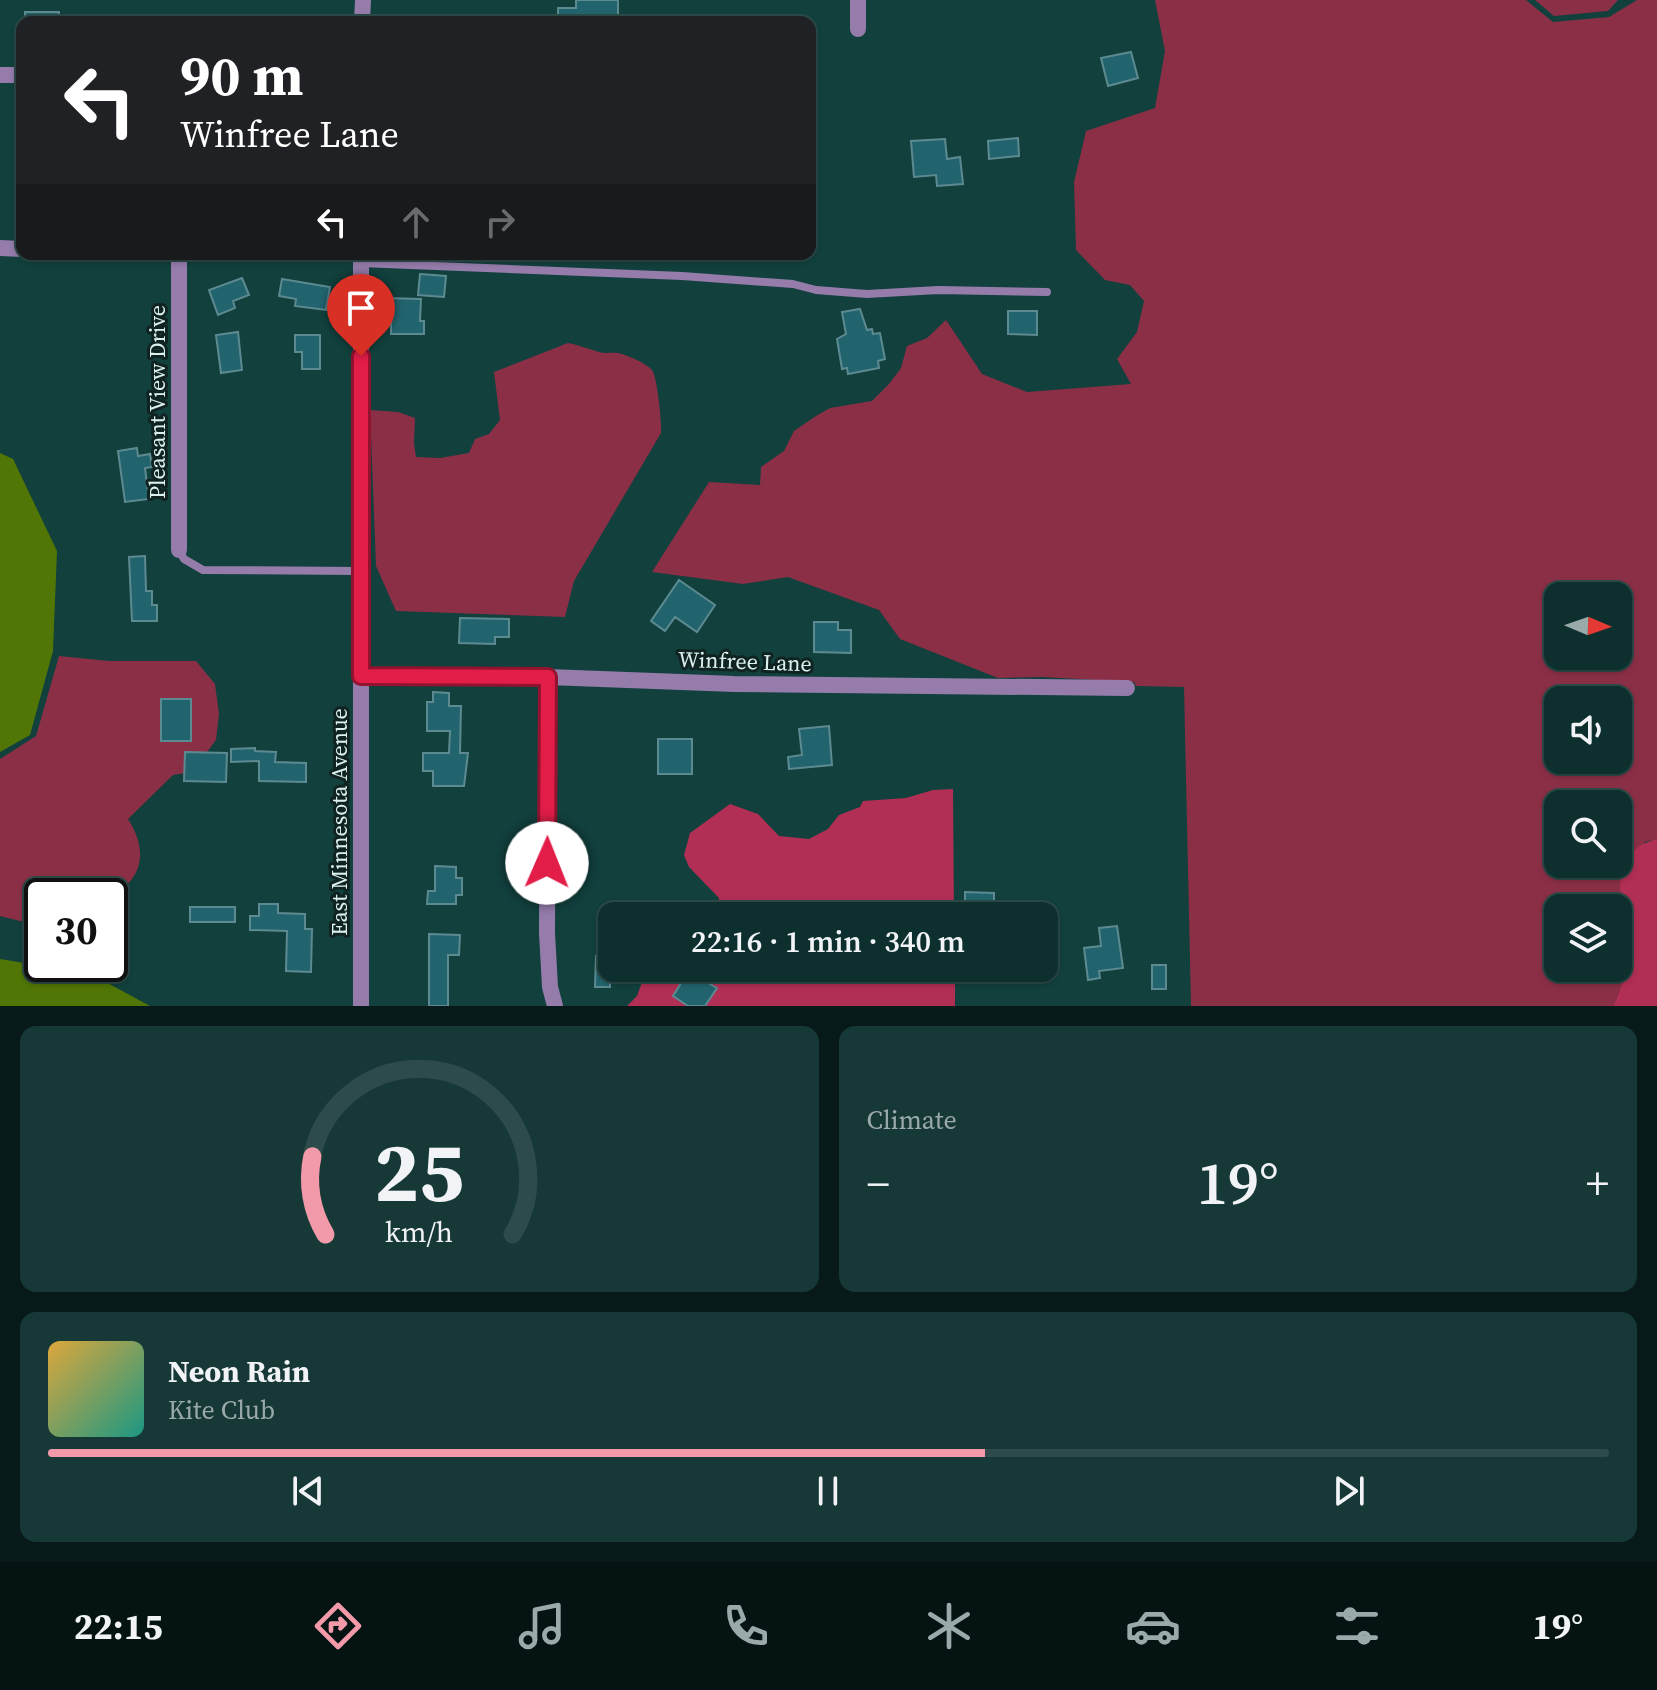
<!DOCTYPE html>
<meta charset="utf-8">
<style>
:root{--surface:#0d302e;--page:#163836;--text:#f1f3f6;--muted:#9aa9aa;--line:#2d4b4a;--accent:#f39aaa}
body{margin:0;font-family:"Source Serif 4",serif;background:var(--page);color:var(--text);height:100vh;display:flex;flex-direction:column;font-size:30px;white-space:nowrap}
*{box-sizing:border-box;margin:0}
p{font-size:26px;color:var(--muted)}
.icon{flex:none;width:44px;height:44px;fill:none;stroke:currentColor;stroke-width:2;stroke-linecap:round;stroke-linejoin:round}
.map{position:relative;height:1006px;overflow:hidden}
.panel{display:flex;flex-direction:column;gap:20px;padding:20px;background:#071a19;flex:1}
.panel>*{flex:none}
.hud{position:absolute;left:16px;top:16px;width:800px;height:244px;border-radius:16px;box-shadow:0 2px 6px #0004,0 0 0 2px var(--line);background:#202124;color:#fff;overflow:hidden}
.needle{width:52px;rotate:92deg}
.buttons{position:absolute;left:1544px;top:582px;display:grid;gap:16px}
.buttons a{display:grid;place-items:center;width:88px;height:88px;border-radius:16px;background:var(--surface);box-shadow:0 2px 6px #0004,0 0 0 2px var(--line);font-size:40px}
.speed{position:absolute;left:24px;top:878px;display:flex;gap:16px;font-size:40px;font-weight:700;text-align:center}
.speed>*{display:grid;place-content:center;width:104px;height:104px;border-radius:50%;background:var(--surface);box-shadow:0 2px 6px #0004,0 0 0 2px var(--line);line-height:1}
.speed .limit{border:4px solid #111;border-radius:12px;background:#fff;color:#111}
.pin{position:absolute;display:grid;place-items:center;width:68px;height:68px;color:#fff;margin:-82px -34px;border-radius:50% 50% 50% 0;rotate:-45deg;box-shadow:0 0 8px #0007}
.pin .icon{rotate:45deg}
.me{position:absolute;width:88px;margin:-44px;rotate:1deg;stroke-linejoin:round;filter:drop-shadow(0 0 6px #0008)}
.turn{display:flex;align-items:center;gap:28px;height:168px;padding:0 32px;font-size:36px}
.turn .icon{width:104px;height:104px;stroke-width:2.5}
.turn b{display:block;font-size:56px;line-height:68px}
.lanes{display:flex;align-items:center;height:76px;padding:0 32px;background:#0003;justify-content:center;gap:40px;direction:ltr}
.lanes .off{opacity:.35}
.big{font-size:60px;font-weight:600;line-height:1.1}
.panel .card{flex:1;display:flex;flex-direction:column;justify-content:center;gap:12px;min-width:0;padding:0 28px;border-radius:16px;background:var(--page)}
.panel .dial{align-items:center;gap:0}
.dial svg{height:208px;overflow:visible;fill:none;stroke:var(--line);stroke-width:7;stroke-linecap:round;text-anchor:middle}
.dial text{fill:var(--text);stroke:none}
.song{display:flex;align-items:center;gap:24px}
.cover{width:96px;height:96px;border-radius:12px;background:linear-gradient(135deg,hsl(40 70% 55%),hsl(170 70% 35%))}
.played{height:8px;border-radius:4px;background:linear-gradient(90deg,var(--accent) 60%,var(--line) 60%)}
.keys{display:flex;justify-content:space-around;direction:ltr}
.heat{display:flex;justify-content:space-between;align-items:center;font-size:44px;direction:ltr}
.panel .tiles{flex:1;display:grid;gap:20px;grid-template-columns:1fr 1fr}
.card:last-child{grid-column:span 2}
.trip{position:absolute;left:598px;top:902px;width:460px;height:80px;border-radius:16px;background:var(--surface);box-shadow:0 2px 6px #0004,0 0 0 2px var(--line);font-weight:600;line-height:80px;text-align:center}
.tab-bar{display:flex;height:128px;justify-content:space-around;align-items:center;background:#051312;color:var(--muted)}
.tab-bar .icon{width:56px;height:56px}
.tab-bar .active{color:var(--accent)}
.tab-bar b{font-size:36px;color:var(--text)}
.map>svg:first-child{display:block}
.green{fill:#8a2f46;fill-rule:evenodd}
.forest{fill:#b12f54}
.water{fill:#517605}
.building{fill:#22646e;stroke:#5d8a91;stroke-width:2}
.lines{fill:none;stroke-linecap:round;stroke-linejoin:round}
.service{stroke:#957cab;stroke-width:8}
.minor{stroke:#957cab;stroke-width:16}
.tertiary{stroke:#957cab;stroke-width:16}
.route-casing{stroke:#92132f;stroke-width:20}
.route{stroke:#e11d48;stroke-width:14}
.labels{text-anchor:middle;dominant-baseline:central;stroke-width:6;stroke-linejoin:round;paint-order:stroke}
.street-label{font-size:22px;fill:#daf1ef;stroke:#102321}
</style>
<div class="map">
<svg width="1657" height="1006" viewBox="0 0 1657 1006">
<rect width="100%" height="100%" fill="#11403d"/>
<path class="green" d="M1155,0H1526L1553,22L1609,17L1637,0H1657V839L1645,842L1623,920L1627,953L1624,981L1613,1006H1191L1184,687L1136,686L1134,682L1042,677L998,678L900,639L879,610L788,577L743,584L652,572L709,482L760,485L761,467L784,451L794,431L816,416L830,408L872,401L889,384L901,368L907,346L927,338L946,320L982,374L1027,392L1131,384L1117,359L1137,332L1144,301L1130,285L1105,280L1076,250L1074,182L1086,131L1155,108L1165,51ZM1558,596H1618V656H1558ZM1558,700H1618V760H1558ZM1558,804H1618V864H1558ZM1558,908H1618V968H1558Z
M1535,0H1618L1608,11L1554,16Z
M568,343C579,345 588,349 599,352C605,354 611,352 618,353C627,355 646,363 652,370C657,376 662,423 661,433L574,581L565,617L396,611L376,566L370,410L398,412L415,418L414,443L416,457L440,458L469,453L475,439L489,434L500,420L494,372Z
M59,656L109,661H196L215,684L219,714L216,740L192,772L173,775L128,819C148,850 144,879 110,897L42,896V922L28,923L0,916V759L36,736Z"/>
<path class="forest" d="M953,789L954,916H718L719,898L689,867L684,855L690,833L730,804L758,814L779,836L809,839L828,829L839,815L860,807L863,801L906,798L933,790Z
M1657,839V1006H1613C1621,989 1628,971 1627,952C1626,910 1600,854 1657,839Z
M647,968H955V1006H627L637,996Z"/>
<path class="water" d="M0,453L13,459L57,551L53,651L30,735L0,752Z
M0,959L91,974L150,1006H0Z"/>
<path class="building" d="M576,0H618V22H558V8H576Z
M25,12H59V22H25Z
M1131,52L1138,78L1108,86L1101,58Z
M1018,138L1019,156L989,159L988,141Z
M945,139L947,159L960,157L963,184L937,186L936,175L914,177L911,141Z
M420,274L446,276L444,297L418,295Z
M242,278L249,295L233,301L235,308L218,315L209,290Z
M282,279L330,287L326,310L295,306L296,299L279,296Z
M385,298L421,299L420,321H424V334H391V310H384Z
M860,309L867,330L872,329L873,334L880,333L885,359L878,361L879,368L848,374L847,368L842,369L837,339L846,334L842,312Z
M1008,311H1037V335L1008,334Z
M238,332L242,370L221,373L216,335Z
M295,335H320V369H302V352H295Z
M137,448L138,456L150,454L152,467L145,468L149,499L125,502L118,451Z
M145,556L146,591H152V605H157V621H132L129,557Z
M679,580L715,605L697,632L675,617L665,631L651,621Z
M460,618L509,619V637H495V644L459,643Z
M814,622H838V630H851V653L814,652Z
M433,692L449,693V706H461L460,753H468L464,786H433V771H423V753H449L450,731H427V702H433Z
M161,699H191V741H161Z
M829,726L832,765L789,769L788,757L802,755L799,729Z
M658,739H692V774H658Z
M255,748V751L276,752L275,762L306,763V782L259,781V761L231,762V749Z
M185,752L227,753L226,782L184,781Z
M435,866L456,867V878H462V895H456V904H427L428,891H435Z
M965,892L994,893V901H1004V916H965Z
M259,904H278V913L305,914V929H312L311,972L286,971L287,931L250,930V916H259Z
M190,907H235V922H190Z
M1117,926L1123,968L1099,971L1100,978L1088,980L1084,948L1101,946L1099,928Z
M429,934L460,935L459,955H448V1006H429Z
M596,956H610V987H595Z
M1152,965H1166V989H1152Z
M677,968H687L694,972L696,968H720L710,984L717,988L705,1006H688L673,996L681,983L671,977Z"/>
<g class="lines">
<path class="service" d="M361,263L682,276L793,284L816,290L867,294L938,290L1047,292
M179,550L184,559L203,570L360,571"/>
<path class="minor" d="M858,29V0
M0,75H22
M0,248L22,249
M179,254V550
M361,676L548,677L734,684L1127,688
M548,677L547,933L550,987L555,1006"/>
<path class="tertiary" d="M362,22L363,0
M361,254V1006"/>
</g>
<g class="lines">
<defs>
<path id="route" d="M361,356V676L548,677L547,863"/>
</defs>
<use href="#route" class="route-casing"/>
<use href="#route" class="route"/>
</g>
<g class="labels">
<g class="street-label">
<text transform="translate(157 402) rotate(-90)">Pleasant View Drive</text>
<text transform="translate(745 661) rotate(2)">Winfree Lane</text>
<text transform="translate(339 822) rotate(-90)">East Minnesota Avenue</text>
</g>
</g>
</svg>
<div class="buttons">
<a><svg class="needle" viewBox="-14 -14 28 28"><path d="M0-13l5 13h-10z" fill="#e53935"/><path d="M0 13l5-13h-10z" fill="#9aa9aa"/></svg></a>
<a><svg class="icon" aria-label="sound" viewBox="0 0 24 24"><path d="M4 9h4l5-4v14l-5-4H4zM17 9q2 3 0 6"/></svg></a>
<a><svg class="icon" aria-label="search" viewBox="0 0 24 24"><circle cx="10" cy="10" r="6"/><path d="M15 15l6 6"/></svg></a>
<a><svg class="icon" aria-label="layers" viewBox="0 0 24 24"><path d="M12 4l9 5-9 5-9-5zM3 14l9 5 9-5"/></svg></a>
</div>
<div class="speed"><div class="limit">30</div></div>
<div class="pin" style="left:361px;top:356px;background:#d93025"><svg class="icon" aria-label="arrive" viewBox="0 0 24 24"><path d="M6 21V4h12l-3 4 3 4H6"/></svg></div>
<svg class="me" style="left:547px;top:863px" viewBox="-20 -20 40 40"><circle r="19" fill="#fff"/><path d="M0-13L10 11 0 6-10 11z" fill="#e11d48"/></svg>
<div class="trip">22:16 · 1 min · 340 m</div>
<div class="hud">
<div class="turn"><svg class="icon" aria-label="left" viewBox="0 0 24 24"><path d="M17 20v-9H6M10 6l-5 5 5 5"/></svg><div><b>90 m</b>Winfree Lane</div></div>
<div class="lanes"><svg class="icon" aria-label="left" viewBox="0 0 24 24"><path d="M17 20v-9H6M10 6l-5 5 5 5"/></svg><svg class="icon off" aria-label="ahead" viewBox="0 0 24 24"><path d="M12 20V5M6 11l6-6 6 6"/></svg><svg class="icon off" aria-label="right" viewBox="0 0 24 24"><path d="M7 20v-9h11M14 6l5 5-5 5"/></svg></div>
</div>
</div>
<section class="panel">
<div class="tiles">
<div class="card dial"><svg viewBox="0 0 100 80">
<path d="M14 69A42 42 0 1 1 86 69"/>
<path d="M14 69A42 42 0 0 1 9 39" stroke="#f39aaa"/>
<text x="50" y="56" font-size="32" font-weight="700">25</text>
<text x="50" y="72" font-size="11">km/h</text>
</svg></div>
<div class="card"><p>Climate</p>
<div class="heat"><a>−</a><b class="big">19°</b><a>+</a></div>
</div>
<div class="card">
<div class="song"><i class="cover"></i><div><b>Neon Rain</b><p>Kite Club</p></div></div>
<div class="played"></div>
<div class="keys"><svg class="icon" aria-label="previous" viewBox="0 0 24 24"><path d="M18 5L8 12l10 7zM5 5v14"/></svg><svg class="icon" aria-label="pause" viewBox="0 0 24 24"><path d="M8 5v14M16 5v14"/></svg><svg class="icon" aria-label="next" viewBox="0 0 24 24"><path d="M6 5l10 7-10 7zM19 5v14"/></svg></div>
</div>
</div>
</section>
<nav class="tab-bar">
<b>22:15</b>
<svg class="icon active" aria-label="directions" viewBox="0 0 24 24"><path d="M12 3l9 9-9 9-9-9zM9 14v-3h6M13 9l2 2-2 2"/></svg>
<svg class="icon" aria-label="music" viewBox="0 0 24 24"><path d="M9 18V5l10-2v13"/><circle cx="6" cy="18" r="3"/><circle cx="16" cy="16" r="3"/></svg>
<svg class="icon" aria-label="phone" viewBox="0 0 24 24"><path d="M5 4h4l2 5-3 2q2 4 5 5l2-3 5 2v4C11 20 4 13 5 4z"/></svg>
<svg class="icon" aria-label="climate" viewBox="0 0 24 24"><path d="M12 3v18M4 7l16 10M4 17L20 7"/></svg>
<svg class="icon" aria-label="car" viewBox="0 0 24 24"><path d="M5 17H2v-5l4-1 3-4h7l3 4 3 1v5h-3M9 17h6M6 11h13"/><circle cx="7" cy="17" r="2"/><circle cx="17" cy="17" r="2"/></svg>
<svg class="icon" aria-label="filters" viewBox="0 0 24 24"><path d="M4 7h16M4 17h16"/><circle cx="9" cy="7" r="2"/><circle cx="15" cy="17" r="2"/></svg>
<b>19°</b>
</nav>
